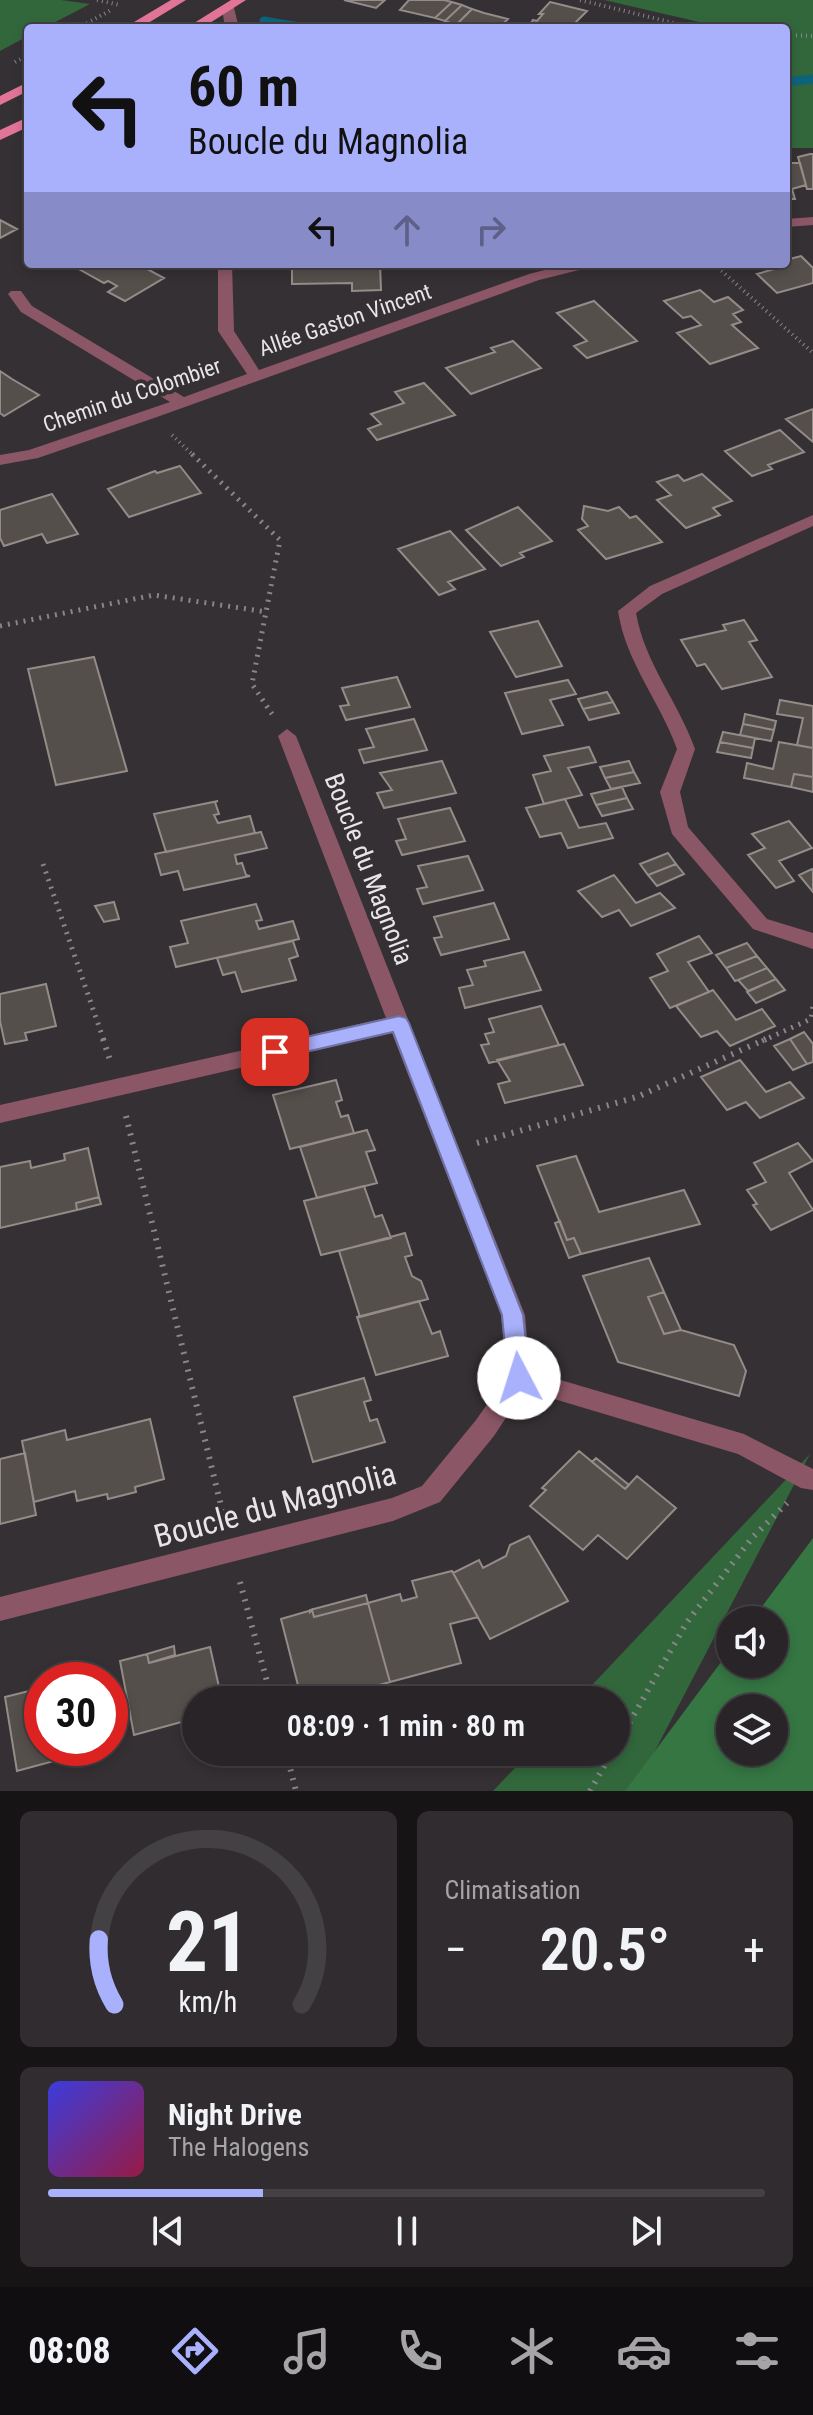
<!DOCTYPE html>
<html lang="fr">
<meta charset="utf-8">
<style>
:root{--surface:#282427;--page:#302c2f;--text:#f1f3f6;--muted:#a5a4a7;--line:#444144;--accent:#a9b0fc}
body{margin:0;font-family:"Roboto Condensed",sans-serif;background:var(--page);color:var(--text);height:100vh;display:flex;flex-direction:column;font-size:30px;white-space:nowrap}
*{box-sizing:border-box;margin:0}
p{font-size:26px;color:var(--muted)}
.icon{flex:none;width:44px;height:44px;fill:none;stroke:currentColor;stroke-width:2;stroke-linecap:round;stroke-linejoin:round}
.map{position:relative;height:1791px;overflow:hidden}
.panel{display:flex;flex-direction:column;gap:20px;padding:20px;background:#161415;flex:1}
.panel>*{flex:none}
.top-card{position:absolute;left:24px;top:24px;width:766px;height:244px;border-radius:8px;box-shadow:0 4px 12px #0003,0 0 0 2px var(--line);background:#a9b0fc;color:#111;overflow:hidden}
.fabs{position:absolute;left:716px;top:1606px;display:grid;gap:16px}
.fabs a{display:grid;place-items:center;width:72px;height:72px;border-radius:50%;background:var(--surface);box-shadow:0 4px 12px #0003,0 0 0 2px var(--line);font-size:40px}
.speed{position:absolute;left:24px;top:1662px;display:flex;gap:16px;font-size:40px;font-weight:700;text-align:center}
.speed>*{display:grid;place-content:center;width:104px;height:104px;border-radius:50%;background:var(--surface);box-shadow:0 4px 12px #0003,0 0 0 2px var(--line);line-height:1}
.speed .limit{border:12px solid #d22;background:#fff;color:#111}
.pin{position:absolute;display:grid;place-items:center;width:68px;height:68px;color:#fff;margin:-34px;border-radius:16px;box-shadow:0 4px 12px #0006}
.me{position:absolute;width:88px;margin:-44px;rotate:355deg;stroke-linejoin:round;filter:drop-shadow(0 0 6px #0008)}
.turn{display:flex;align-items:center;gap:28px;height:168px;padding:0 32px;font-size:36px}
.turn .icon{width:104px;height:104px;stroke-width:2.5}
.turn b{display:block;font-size:56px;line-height:68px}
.lanes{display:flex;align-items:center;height:76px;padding:0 32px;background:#0003;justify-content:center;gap:40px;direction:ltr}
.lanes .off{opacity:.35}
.big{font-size:60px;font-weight:600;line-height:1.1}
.panel .tile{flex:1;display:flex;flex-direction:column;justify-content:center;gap:12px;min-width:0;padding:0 28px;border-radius:12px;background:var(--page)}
.panel .dial{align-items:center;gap:0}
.dial svg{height:208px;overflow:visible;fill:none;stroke:var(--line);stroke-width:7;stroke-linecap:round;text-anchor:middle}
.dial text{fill:var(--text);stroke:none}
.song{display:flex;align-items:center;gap:24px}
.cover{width:96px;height:96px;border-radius:12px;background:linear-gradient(135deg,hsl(240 70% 55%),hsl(340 70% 35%))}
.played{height:8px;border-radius:4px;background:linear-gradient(90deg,var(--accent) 30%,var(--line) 30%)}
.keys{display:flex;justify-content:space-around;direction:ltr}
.heat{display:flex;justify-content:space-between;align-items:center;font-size:44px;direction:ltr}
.panel .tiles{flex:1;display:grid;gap:20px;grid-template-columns:1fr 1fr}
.tile:last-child{grid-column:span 2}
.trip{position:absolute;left:182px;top:1686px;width:448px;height:80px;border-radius:40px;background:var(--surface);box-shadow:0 4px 12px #0003,0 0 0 2px var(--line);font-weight:600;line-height:80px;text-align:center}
.menu{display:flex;height:128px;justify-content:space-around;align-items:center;background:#100e10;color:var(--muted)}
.menu .icon{width:56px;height:56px}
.menu .selected{color:var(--accent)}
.menu b{font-size:36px;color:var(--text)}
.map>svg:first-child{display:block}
.green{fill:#32673c}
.forest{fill:#357643;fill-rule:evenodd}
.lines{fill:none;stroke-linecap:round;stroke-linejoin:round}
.stream{stroke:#0c647b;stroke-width:9}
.building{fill:#544f4b;stroke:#938c89;stroke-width:2}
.path-far2{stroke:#898588;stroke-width:4;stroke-dasharray:1 4;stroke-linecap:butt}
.path-far1{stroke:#898588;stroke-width:5;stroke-dasharray:2 6;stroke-linecap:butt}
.path{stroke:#898588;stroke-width:6;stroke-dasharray:2 7;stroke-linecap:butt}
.minor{fill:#8b5665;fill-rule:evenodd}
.major{fill:#e27597;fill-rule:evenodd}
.route{fill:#a9b0fc;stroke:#6e72a4;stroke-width:2}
.labels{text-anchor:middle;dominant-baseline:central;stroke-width:8;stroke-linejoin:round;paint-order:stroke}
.far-street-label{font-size:22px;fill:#e8e5e8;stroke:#353034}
.street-label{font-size:26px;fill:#e8e5e8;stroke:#353034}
.near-street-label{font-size:32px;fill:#e8e5e8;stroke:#353034}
</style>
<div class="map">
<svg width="813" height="1791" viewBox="0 0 813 1791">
<rect width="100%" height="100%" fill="#353034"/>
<path class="green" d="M0,0H61L90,4L44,28H28V36L0,51Z
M604,0H813V148H786V28H694L699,22Z
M810,1454L634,1791H493L530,1752H616V1700H578Z"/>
<path class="forest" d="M813,1538V1791H625L730,1650V1664H774V1620H752ZM730,1708H774V1752H730Z"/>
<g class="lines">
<path class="stream" d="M264,21L305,28
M786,82L813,79"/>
</g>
<path class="building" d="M344,0H385L376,8Z
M409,0H444L452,2L435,18L400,10Z
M452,2L462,5L445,21L435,18Z
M550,2L587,11L570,28H528L533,20L537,21L543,14H539Z
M462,5L472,9L456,25L445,21Z
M472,9L484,13L508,19L499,28L456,25Z
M810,154H813V189H807L798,157Z
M788,163H800L806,185L792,189L795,199H786Z
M0,220L17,229L0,238Z
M801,256L813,268V283L777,293L757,274L788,265L786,260Z
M84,264H138L164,278L125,301L108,292L117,286L108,281L104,283L77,268Z
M292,264H380L381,290L352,291V283L292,284Z
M700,290L714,302L728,297L743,310L733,314L741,322L732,325L758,348L710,364L677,333L701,325L691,316L683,318L664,301Z
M594,301L637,341L587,358L574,346L587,341L557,313Z
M513,341L541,368L471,394L446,368L495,352L491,348Z
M0,371L12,379L39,395L4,416L0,413Z
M424,383L455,415L377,440L368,429L381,424L371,414L404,403L395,392Z
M813,409V442L786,419Z
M780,430L804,452L768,465L772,469L752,476L725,451Z
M180,466L201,493L129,517L108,489L155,471L157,473Z
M702,474L732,501L713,508L720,515L686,528L657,500L671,495L657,482L678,475L684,481Z
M52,494L78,534L47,543L42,534L4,546L0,538V510Z
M584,506L608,511L619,507L630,518L636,516L662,542L606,559L578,530L588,526L582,519Z
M518,507L552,541L520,553L524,557L501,566L466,530Z
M450,531L485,569L448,582L455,589L439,595L398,549Z
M744,620L757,640L749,642L772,677L722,689L705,664L697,666L681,640L726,630L723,625Z
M538,621L562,666L516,677L490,632Z
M94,657L127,771L56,785L28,669Z
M397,677L410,707L346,720L340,706L349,705L342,688Z
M568,680L576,694L550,700L563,725L522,734L505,693Z
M607,692L613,702L583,709L578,699Z
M780,700L813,706V748L797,745L803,718L777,714Z
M613,702L619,713L589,720L583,709Z
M745,714L776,721L774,730L743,724Z
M414,719L427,750L364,763L359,750L374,747L366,729Z
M743,724L774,730L771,741L740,735Z
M723,732L755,738L753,748L720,742Z
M720,742L753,748L751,758L717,752Z
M779,742L813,748V777L794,774L791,787L744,778L747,763L773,769Z
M589,747L596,762L568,768L582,795L544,804L533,775L551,771L544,756Z
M442,761L456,793L384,808L377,793L392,790L380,773Z
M629,761L634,772L605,778L600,767Z
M634,772L640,783L611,789L605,778Z
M794,774L813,777V792L791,787Z
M622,787L627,798L596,805L591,794Z
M627,798L633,809L602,816L596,805Z
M565,799L579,828L606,823L613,838L568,848L561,833L540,837L526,808Z
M218,801L215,802L219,814L214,815L218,823L250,816L255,833L166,852L154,814Z
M450,808L465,841L402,855L396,841L406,839L398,819Z
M789,821L812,848L779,861L794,881L776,888L748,855L765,848L752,834Z
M261,832L267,848L235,855L237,864L242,863L246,875L250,876L184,890L178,871L161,875L155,854Z
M668,853L676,864L648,875L640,864Z
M468,856L483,890L423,904L417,889L427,887L418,866Z
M676,864L684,874L657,886L648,875Z
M812,869L813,870V892L799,875Z
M614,875L636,903L660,893L675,908L631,926L619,910L602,917L578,891Z
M114,902L119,919L104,922L95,906Z
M494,903L509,939L441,955L434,938L442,937L434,917Z
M256,904L262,920L256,921L259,929L293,921L299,939L176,967L170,947L188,943L181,921Z
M699,936L712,953L688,962L709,992L670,1008L650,978L668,971L657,954Z
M293,941L298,956L289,959L296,980L242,992L235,972L223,975L217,958Z
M747,943L757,956L726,968L716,955Z
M524,952L541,990L465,1008L459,988L473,985L467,970L486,966L484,961Z
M757,956L767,968L738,980L735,981L726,968Z
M767,968L776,979L748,991L738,980Z
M776,979L785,990L756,1003L747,992Z
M46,984L56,1026L25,1033L27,1040L5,1044L0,1021V994Z
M713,990L736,1020L762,1009L775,1026L730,1046L717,1031L701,1037L676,1006Z
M541,1006L559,1045L489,1063L481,1045L489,1044L485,1034L494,1032L489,1019Z
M804,1032L813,1044V1062L807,1064L790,1039Z
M790,1039L807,1064L793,1070L774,1046Z
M564,1044L583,1085L505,1103L498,1084L510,1081L497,1060Z
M740,1060L766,1092L790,1082L804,1098L760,1118L746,1102L727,1110L701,1077Z
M336,1080L342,1100L336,1102L341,1117L348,1115L354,1133L290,1149L273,1095Z
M367,1130L375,1150L366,1152L377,1183L317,1198L300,1147Z
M798,1143L813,1161L789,1173L813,1210L771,1230L753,1205L757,1204L747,1190L766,1182L754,1163Z
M88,1148L99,1197L76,1203L77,1210L0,1228V1167L30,1161L31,1168L65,1160L64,1154Z
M576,1156L599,1212L684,1190L700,1224L581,1254L574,1238L567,1240L537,1166Z
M364,1186L375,1217L382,1215L391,1238L321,1255L304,1201Z
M99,1197L101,1204L77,1210L76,1203Z
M560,1221L567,1240L574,1238L581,1254L569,1258L555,1223Z
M405,1233L412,1255L405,1257L412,1276L421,1281L428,1299L360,1317L339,1251Z
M649,1258L664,1292L648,1297L664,1334L681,1330L734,1345L746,1371L739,1396L618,1362L583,1276Z
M664,1292L681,1330L664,1334L648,1297Z
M419,1301L432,1334L440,1331L448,1356L376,1375L357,1317Z
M364,1378L371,1400L364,1402L370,1421L377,1419L385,1442L313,1462L294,1397Z
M150,1419L164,1479L135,1487L136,1492L108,1499L107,1494L77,1501L75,1491L34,1502L22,1441L65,1430L67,1440Z
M579,1451L625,1489L637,1476L676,1508L627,1559L598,1535L583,1550L530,1506L546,1490L542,1488Z
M25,1453L36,1515L0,1524V1459Z
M596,1458L629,1485L625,1489L592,1462Z
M529,1536L568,1601L490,1639L453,1573L479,1560L483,1568L506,1556L510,1545Z
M452,1571L478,1617L450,1624L461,1663L390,1682L368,1603L400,1594L402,1601L417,1597L412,1581Z
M366,1595L368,1603L314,1617L312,1610L310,1612V1610Z
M368,1603L390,1682L326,1700L324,1691L301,1697L281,1619L312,1610L314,1617Z
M174,1646L175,1655L149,1663L147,1654Z
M210,1647L222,1700H196V1718L134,1735L120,1661L147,1654L149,1663Z
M37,1689L38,1697L42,1696V1748H102L17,1771L5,1697Z"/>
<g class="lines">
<path class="path-far2" d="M97,0L120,5
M580,0L694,28
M78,28L111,10
M786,35L813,36
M15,62L28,55
M714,264L813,353
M172,435L194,456"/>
<path class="path-far1" d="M192,454L280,540L252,684L272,714
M0,626L154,595L267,612
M43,864L104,1041
M762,1041L811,1019L813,1006"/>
<path class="path" d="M103,1039L110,1060
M126,1116L225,1522
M477,1143L637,1097L766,1039
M240,1582L272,1700
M616,1746L687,1622L752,1538L787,1503
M286,1752L296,1791
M590,1791L612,1752"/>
<path class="minor" d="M228,4L234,8L239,28H225L222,8Z
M813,217V225L786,227V219Z
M218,264H232L234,331L259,370L529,274L568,264H593L591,267L539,280L157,417L38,458L0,465V455L29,450L170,402L21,312L8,294L11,291H21L32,306L184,397L247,374L218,331Z
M813,515V526L662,594L636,613C645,664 678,701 695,749L680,792L688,827L767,919L813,933V949L753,929L672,834L660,792L677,749C660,701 626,663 618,611L650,586Z
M287,729L296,736L525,1315L530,1371L744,1434L813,1469V1490L801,1488L738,1454L524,1390L494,1436L440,1502L393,1521L0,1621V1597L392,1498L422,1486L476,1420L507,1376L501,1315L392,1033L0,1123V1105L386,1018L278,736Z"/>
<path class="major" d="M171,0H186L140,28H124Z
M231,0H246L202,28H186Z
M28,82V91L0,105V96Z
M28,117V127L0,140V130Z"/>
</g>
<path class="route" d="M399,1016L406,1018L409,1023L523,1315L530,1378L526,1385L519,1388L511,1385L508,1378L502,1315L393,1032L275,1059L268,1057L265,1052L268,1046L275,1044Z"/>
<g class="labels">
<g class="far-street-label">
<text transform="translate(345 320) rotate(-19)">Allée Gaston Vincent</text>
<text transform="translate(132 395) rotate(-19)">Chemin du Colombier</text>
</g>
<g class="street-label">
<text transform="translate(369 869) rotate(69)">Boucle du Magnolia</text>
</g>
<g class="near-street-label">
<text transform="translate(275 1505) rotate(-15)">Boucle du Magnolia</text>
</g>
</g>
</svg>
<div class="fabs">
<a><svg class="icon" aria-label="sound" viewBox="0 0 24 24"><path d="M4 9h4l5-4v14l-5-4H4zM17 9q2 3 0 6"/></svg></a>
<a><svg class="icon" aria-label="layers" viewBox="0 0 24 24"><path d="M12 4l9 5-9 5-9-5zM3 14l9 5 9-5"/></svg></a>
</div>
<div class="speed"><div class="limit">30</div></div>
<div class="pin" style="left:275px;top:1052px;background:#d93025"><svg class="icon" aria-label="arrive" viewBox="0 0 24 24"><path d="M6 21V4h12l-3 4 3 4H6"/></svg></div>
<svg class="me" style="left:519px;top:1378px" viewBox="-20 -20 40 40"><circle r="19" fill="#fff"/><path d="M0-13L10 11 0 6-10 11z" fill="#a9b0fc"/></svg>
<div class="trip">08:09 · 1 min · 80 m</div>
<div class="top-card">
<div class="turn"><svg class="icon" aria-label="left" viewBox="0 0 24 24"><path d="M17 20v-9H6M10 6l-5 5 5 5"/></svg><div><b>60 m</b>Boucle du Magnolia</div></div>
<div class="lanes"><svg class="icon" aria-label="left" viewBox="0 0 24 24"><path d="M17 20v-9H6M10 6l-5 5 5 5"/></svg><svg class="icon off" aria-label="ahead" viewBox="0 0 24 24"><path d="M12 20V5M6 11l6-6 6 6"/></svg><svg class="icon off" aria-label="right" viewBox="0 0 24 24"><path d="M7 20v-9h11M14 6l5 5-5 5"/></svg></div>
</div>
</div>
<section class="panel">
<div class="tiles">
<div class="tile dial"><svg viewBox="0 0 100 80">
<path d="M14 69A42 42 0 1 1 86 69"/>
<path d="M14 69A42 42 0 0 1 8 44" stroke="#a9b0fc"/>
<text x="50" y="56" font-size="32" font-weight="700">21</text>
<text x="50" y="72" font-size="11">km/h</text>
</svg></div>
<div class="tile"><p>Climatisation</p>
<div class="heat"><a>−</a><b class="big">20.5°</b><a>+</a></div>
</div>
<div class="tile">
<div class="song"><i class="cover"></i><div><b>Night Drive</b><p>The Halogens</p></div></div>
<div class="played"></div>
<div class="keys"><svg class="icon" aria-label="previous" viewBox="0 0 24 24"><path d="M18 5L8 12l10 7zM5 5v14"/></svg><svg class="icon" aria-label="pause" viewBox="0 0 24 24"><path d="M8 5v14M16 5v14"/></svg><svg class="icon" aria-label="next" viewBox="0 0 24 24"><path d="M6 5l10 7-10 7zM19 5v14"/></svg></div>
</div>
</div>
</section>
<nav class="menu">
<b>08:08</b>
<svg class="icon selected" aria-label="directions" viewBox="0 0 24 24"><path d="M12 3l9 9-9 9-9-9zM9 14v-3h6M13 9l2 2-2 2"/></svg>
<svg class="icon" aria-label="music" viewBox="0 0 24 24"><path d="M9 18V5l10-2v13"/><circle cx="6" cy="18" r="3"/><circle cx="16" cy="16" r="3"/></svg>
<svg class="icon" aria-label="phone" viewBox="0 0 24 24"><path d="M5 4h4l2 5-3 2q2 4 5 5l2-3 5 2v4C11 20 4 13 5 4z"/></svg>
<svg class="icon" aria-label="climate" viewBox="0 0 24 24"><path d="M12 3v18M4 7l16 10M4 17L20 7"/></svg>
<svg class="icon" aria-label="car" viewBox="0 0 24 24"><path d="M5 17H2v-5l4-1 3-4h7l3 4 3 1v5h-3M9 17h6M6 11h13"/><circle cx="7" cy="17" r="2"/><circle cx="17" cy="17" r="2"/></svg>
<svg class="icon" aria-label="filters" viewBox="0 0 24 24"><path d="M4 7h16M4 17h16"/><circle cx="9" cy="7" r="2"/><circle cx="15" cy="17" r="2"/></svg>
</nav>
